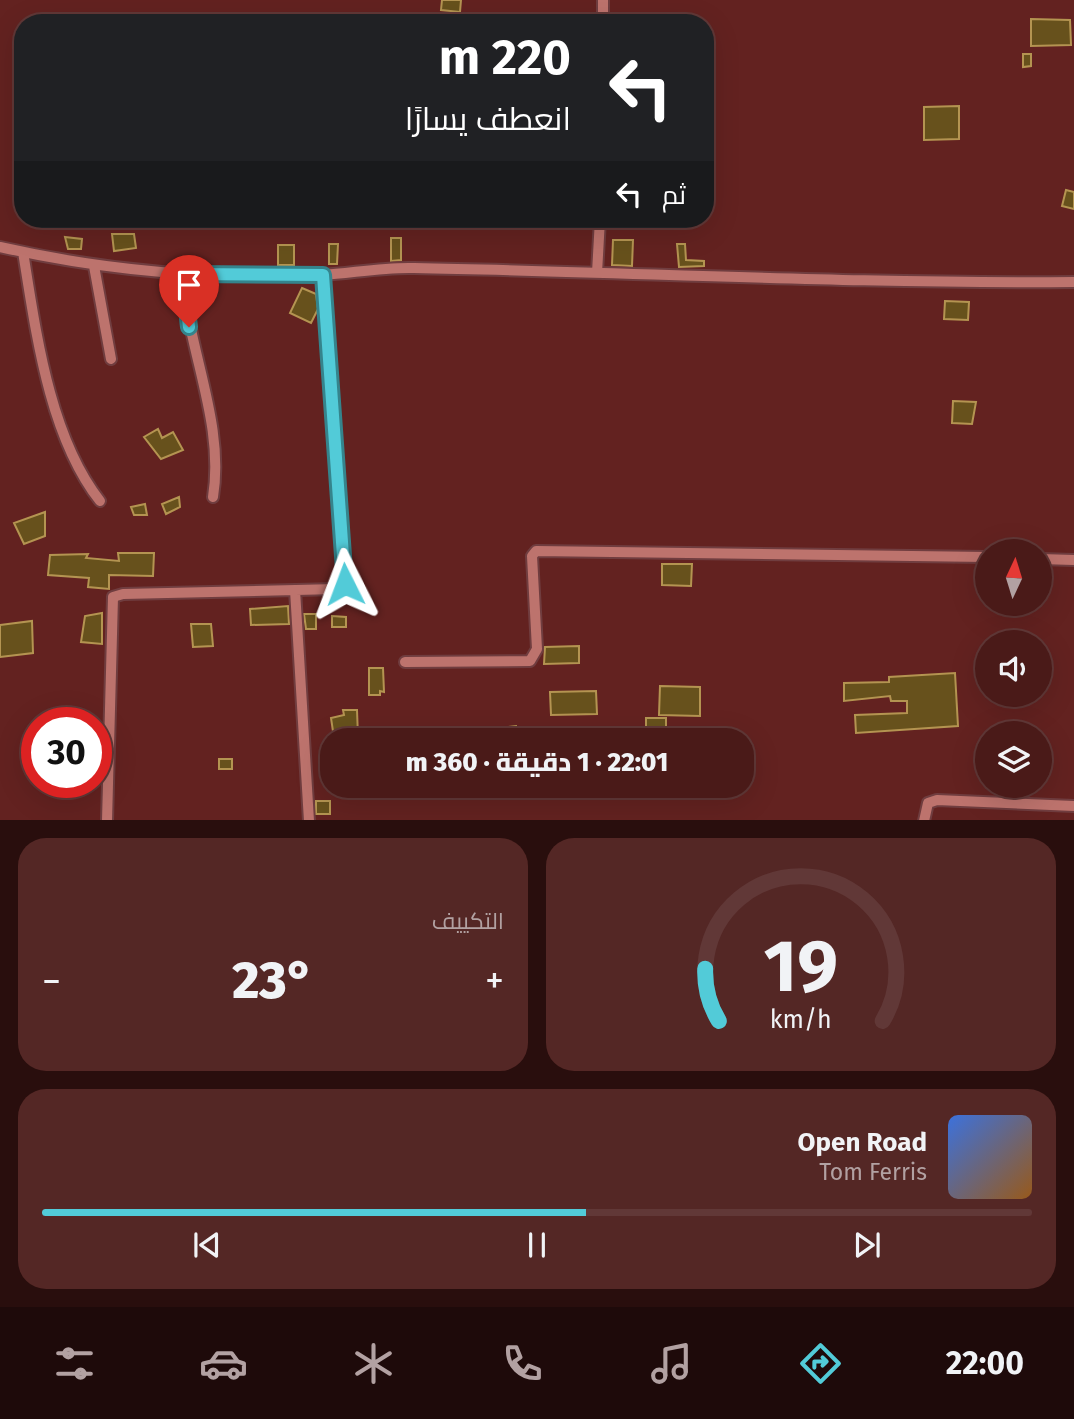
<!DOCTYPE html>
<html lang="ar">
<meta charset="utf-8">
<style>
:root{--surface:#4a1a18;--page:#542725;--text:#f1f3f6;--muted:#b2a1a2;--line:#613837;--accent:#52cbd8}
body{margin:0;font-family:"Fira Sans",Cairo,sans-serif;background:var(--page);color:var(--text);direction:rtl;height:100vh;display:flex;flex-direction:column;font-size:26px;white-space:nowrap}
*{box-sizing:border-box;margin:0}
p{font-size:23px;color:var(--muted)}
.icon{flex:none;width:38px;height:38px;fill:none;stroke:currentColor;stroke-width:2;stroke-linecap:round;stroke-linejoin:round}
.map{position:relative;height:820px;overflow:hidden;direction:ltr}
.side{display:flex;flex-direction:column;gap:18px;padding:18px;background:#290e0d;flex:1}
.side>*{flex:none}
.banner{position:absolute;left:14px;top:14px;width:700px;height:214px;border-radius:28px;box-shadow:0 7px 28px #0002,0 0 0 2px var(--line);direction:rtl;background:#202124;color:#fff;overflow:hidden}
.needle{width:46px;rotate:4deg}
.buttons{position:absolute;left:975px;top:539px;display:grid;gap:14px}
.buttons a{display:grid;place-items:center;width:77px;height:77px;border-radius:50%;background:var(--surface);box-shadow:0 7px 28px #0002,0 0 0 2px var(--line);font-size:35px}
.speed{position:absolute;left:21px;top:707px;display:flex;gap:14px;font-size:35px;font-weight:700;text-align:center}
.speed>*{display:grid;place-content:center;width:91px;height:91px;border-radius:50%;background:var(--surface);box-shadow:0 7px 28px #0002,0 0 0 2px var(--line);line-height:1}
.speed .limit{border:10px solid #d22;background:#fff;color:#111}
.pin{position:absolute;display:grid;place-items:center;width:60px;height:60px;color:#fff;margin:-72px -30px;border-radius:50% 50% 50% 0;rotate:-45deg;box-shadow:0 0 7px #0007}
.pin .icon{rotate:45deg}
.me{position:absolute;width:77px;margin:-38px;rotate:357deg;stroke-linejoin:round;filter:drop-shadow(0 0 5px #0008)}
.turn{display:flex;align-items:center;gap:24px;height:147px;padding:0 28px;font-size:32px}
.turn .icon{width:91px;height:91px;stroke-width:2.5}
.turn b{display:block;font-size:49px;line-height:60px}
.then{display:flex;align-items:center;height:66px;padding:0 28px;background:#0003;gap:14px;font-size:26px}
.big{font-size:52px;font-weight:800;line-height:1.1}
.side .card{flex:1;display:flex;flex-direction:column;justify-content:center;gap:10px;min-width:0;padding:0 24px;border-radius:28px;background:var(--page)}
.side .dial{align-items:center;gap:0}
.dial svg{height:182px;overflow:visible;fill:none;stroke:var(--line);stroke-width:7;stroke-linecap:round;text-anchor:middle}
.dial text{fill:var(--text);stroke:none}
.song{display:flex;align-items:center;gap:21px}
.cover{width:84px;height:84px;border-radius:10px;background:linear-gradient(135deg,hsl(220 70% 55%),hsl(30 70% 35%))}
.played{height:7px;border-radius:4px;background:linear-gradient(90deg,var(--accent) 55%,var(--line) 55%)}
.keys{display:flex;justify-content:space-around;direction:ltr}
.heat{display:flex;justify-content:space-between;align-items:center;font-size:38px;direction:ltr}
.side .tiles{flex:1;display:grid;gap:18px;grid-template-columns:1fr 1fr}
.card:last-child{grid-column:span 2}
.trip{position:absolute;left:320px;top:728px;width:434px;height:70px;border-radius:28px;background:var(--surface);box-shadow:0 7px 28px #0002,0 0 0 2px var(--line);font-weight:800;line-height:70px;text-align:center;direction:rtl}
.dock{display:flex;height:112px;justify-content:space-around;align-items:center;background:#1e0a0a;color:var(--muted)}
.dock .icon{width:49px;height:49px}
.dock .on{color:var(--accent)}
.dock b{font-size:32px;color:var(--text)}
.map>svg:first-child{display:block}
.building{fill:#67511c;stroke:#b49451;stroke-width:2}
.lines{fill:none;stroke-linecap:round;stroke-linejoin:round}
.minor-casing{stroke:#703d3f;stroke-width:14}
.minor{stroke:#bd736d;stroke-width:10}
.route-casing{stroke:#35848c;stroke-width:18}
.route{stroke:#52cbd8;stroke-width:12}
</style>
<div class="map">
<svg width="1074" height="821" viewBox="0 0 1074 821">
<rect width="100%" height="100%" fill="#632220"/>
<path class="building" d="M442,0H461L460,12L441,10Z
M1031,19L1070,20L1071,45L1031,46Z
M1023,54H1031V66L1023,67Z
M959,106V139L924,140V107Z
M1066,190L1074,192V209L1062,206Z
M112,234H134L136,248L114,251Z
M65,237L82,239L81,249H68Z
M391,238H401V260L391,261Z
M613,240H633L632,266L612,265Z
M329,244H338L337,264H329Z
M677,244H685L686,260L704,261V266L679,267Z
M278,245H294V265H278Z
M302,288L316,294L318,309L311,323L290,313Z
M945,301L969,302L968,320L944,319Z
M953,401L976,402L972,424L952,423Z
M158,429L162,438L173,432L183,450L161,459L144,437Z
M179,497L180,507L166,514L162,504Z
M145,504L147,515H134L131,507Z
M45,512V536L24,544L14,523Z
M118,553H154L153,576L109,575V589L88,587L89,578L48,575L50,555L88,554L86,558L119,561Z
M662,564H692L691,586L662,585Z
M288,606L289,624L251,625L250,609Z
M102,613V644L81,642L85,616Z
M304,614H316V629H306Z
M332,616L346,617V627H332Z
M32,621L33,653L0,657V625Z
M191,624H211L213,646L193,647Z
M579,646V663L544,664L545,647Z
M369,668H383L384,692L380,691V695H369Z
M955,673L958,726L856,733L855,715L907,713V701H891L890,696L844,701V683L889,682V677Z
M660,686L700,687V716L659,715Z
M596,691L597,714L551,715L550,692Z
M343,710H357L358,737L334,738L331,718L344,715Z
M646,718H666V737H646Z
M516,726L518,740H502L500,728Z
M470,731V740H452L451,732Z
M219,759H232V769H219Z
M316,801H330V814H316Z"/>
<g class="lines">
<defs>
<path id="minor" d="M603,23V0
M0,247C106,271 214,280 322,275C353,273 383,267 414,268C634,272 854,284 1074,282
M23,252C36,332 49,436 100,501
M94,266L111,359
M597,273L600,219
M183,274C187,349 225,422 213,497
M1040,559L1074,560
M295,590L309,821
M405,662L530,661L537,649L532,556L536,551L987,557
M107,821L113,597L123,594L337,589L345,584L323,275
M924,821L928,803L937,800L1074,806"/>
</defs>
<use href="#minor" class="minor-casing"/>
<use href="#minor" class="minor"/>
</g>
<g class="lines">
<defs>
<path id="route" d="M189,327L183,274L323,275L345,584"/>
</defs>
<use href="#route" class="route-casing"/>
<use href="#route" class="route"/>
</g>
</svg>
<div class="buttons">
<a><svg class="needle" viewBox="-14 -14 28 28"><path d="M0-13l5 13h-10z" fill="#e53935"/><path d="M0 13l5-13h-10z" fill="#b2a1a2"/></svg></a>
<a><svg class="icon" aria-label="sound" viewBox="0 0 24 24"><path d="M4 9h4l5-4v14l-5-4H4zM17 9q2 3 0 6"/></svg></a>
<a><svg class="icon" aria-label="layers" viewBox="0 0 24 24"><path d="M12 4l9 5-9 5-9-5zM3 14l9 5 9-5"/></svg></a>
</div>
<div class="speed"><div class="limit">30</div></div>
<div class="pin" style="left:189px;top:327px;background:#d93025"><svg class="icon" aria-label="arrive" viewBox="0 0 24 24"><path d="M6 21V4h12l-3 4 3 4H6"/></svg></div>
<svg class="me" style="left:345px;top:584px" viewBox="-20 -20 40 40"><path d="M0-17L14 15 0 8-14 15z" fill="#52cbd8" stroke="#fff" stroke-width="4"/></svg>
<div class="trip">22:01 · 1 دقيقة · 360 m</div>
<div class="banner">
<div class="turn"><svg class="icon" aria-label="left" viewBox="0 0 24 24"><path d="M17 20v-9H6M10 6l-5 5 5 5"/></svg><div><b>220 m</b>انعطف يسارًا</div></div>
<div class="then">ثم<svg class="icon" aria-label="left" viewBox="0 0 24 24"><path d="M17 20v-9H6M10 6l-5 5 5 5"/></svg></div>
</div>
</div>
<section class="side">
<div class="tiles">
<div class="card dial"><svg viewBox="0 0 100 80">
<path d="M14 69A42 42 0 1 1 86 69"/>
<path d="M14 69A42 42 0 0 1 8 46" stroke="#52cbd8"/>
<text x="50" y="56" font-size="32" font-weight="700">19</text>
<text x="50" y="72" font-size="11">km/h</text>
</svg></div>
<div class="card"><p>التكييف</p>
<div class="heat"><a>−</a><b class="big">23°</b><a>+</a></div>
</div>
<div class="card">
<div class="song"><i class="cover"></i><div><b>Open Road</b><p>Tom Ferris</p></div></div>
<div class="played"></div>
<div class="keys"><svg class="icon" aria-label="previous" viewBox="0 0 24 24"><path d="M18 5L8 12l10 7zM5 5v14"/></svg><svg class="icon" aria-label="pause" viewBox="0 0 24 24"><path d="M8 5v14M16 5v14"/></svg><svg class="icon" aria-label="next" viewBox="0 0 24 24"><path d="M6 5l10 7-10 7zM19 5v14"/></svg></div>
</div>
</div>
</section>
<nav class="dock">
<b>22:00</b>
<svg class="icon on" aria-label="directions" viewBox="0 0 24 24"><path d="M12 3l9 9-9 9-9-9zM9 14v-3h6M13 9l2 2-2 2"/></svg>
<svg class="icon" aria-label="music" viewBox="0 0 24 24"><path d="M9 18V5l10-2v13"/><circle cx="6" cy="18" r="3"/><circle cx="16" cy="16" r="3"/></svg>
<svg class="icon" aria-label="phone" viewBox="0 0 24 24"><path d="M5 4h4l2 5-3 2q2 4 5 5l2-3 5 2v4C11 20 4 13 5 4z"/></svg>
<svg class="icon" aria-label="climate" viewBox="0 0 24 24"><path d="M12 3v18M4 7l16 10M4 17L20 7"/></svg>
<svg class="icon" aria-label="car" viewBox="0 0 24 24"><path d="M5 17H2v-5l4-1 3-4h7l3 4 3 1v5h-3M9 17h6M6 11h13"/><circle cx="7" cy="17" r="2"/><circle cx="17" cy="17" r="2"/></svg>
<svg class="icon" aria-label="filters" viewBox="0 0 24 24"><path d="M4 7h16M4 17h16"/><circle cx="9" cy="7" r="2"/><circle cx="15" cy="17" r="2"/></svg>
</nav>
